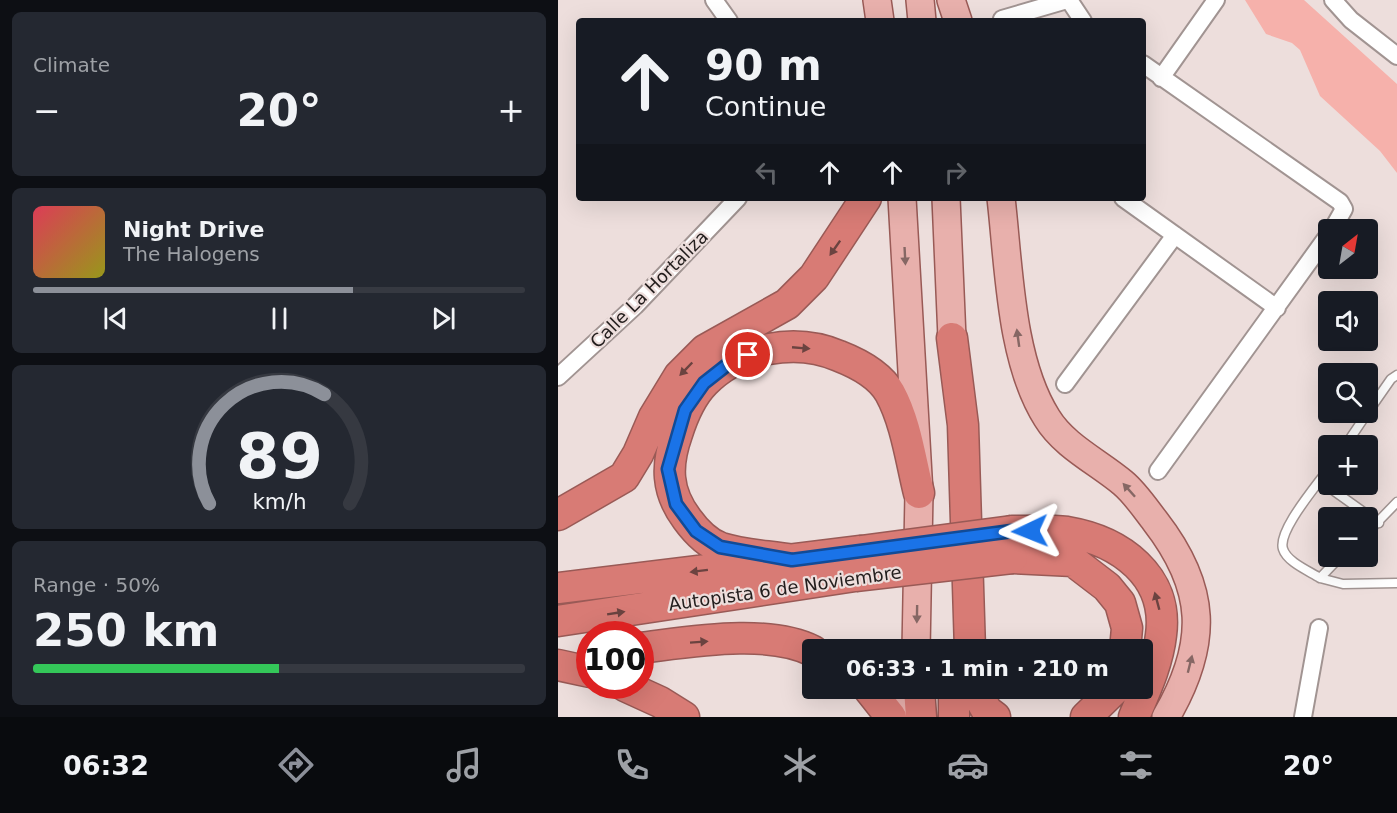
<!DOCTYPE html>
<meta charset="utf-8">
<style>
:root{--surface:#171b24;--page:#242831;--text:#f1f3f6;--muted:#9ea1a6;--line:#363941;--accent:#8c9099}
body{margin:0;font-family:"DejaVu Sans",sans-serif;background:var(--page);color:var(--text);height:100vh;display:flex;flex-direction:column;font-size:22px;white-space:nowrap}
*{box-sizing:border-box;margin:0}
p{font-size:20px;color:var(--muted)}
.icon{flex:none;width:33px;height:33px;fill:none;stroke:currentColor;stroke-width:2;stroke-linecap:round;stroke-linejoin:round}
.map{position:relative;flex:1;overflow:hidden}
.sheet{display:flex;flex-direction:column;gap:12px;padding:12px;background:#0d0f14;width:558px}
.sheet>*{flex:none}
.hud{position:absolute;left:18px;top:18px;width:570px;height:183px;border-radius:6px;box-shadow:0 6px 24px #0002;background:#171b24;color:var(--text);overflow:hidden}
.needle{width:39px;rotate:31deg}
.tools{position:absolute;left:760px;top:219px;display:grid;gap:12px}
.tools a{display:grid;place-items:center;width:60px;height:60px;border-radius:6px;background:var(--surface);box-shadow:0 6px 24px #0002;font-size:30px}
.speed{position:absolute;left:18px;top:621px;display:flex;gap:12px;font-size:30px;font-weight:700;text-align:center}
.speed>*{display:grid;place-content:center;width:78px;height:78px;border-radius:50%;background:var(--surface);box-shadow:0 6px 24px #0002;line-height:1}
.speed .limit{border:9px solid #d22;background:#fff;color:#111}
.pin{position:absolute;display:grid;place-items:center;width:51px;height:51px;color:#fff;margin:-26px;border:3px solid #fff;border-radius:50%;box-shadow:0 2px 6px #0007}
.me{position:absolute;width:66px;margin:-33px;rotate:268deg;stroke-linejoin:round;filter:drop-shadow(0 0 4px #0008)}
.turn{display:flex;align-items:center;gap:21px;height:126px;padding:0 30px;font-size:27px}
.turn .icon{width:78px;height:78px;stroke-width:2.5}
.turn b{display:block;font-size:42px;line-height:51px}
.lanes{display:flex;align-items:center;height:57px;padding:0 30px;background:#0003;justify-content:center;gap:30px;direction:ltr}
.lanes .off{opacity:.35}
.big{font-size:45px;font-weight:600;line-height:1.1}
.sheet .tile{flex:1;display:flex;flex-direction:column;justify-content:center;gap:9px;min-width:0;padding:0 21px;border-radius:9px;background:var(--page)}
.sheet .dial{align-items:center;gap:0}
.dial svg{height:156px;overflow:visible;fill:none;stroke:var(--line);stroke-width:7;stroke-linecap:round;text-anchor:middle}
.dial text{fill:var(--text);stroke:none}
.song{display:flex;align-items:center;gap:18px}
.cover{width:72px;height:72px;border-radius:9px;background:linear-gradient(135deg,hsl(350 70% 55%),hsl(60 70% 35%))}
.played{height:6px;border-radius:3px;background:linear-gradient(90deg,var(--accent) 65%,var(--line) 65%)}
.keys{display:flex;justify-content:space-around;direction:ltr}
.heat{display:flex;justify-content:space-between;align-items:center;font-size:33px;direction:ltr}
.charge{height:9px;border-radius:4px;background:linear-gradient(90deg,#34c759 50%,var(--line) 0)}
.trip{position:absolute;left:244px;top:639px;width:351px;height:60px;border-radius:6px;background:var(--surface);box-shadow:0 6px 24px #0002;font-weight:600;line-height:60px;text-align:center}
.dock{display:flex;height:96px;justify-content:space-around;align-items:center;background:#090b0e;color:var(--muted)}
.dock .icon{width:42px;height:42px}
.dock .selected{color:var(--accent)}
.dock b{font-size:27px;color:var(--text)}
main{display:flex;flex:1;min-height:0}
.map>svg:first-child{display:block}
.green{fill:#f6b1ab}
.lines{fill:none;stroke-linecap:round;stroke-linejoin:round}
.lane-casing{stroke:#a19492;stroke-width:11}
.street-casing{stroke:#a19492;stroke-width:20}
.primary-casing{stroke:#995a56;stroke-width:30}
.highway-casing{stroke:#995a56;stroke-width:33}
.lane{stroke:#fff;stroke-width:8}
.street{stroke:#fff;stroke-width:16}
.primary{stroke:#e8b0ac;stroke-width:27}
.highway{stroke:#d87b75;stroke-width:30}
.highway-bridge-casing{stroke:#995a56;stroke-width:33;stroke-linecap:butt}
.highway-bridge{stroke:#d87b75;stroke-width:30}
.oneway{fill:#6b4340}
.oneway2{fill:#866764}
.route-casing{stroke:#114b97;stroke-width:15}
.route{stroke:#1a73e8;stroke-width:10}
.labels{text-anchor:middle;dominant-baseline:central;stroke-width:4.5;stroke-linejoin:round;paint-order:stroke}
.street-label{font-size:18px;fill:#231e1d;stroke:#eddedc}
</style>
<main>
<section class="sheet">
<div class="tile"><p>Climate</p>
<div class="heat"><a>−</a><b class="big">20°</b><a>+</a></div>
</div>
<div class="tile">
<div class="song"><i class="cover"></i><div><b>Night Drive</b><p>The Halogens</p></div></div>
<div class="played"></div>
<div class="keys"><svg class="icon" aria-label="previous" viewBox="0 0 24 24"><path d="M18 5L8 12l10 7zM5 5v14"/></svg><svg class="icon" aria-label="pause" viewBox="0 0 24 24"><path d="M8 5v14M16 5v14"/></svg><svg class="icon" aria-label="next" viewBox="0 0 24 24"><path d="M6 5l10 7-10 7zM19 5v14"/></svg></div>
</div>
<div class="tile dial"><svg viewBox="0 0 100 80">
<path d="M14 69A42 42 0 1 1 86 69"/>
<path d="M14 69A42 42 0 0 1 73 13" stroke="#8c9099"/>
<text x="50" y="56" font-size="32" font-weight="700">89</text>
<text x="50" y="72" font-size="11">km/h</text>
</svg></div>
<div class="tile"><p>Range · 50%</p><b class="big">250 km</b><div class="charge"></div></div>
</section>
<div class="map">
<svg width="839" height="717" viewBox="0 0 839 717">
<rect width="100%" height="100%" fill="#eddedc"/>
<path class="green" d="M687,0H746L839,84V173L822,151L762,96L742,50L734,43L708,34Z"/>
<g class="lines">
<defs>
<path id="lane" d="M810,412L833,379L839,375
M787,446L810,412
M762,481L821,523
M810,532L839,502
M783,556L762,578L785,584L839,583
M762,578C751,571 729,562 725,549C719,531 760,484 771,468"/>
<path id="street" d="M156,0L171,21
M511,0L525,21
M775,0L793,20L839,56
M444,19L509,0
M585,64L782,202L786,209L774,230
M603,78L658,0
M565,198L719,308
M0,377L77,306L180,198
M507,384L617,235
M600,471L771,234
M745,717L761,628"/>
<path id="primary" d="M319,0L322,21
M362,0L364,21
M393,0L400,21
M344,198L361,493L358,650
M388,198L394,338
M443,198C451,266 452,360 489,418C506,446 540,462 565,483C577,493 587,508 597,521C649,588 651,643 608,717
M338,717L347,688"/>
<path id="highway" d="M394,338L405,425L412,650
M0,515L66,477L80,454L96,417L121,376L147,350L229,304L256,277L308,198
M454,531C472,531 492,530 509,532C562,541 611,576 603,635C600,663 587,691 576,717
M454,558L515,561L549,587L562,603L569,628L567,650
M234,560C212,556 185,555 163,548C149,543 137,530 129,519C108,491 108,465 119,434C125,415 133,396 147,382C181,348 237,337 281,356C299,363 322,375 332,393C348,422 353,461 361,493
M0,588L303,551
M0,621L297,576
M82,648C132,642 210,628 255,651
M0,665L32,672
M67,686L102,702L126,717
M310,688L333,717
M361,688L363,717
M396,688V717
M416,688L429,711L437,717
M528,717L558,688"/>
</defs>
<use href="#lane" class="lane-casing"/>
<use href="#street" class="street-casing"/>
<use href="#primary" class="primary-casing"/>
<use href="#highway" class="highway-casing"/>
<use href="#lane" class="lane"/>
<use href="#street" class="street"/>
<use href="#primary" class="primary"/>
<use href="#highway" class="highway"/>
<defs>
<path id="highway-bridge" d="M303,551L454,531
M297,576L454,558"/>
</defs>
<use href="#highway-bridge" class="highway-bridge-casing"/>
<use href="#highway-bridge" class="highway-bridge"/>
</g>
<defs><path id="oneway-solid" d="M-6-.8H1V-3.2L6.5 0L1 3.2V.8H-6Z" transform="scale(1.5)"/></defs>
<g class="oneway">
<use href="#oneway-solid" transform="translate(277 248) rotate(125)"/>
<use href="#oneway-solid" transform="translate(243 348) rotate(5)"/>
<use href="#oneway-solid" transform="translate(128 369) rotate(134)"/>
<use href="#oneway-solid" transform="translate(141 571) rotate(173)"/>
<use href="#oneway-solid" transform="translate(599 601) rotate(-105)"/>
<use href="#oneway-solid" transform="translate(58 613) rotate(-9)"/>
<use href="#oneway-solid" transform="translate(141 642) rotate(-4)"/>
</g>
<g class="oneway2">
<use href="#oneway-solid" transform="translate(347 256) rotate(87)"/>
<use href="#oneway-solid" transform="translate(460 338) rotate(-98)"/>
<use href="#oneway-solid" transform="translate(571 490) rotate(-132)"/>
<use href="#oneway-solid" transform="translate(359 614) rotate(91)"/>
<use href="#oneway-solid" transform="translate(632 664) rotate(-76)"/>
</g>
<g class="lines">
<defs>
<path id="route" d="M190,355L174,361L146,383L127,410L110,469L118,504L138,531L162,547L234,560L454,531H472"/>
</defs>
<use href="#route" class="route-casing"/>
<use href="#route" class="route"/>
</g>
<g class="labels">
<g class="street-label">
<text transform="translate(91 289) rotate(-45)">Calle La Hortaliza</text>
<text transform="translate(227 588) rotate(-8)">Autopista 6 de Noviembre</text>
</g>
</g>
</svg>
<div class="tools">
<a><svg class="needle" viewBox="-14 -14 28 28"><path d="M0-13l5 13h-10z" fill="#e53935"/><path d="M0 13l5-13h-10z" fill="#9ea1a6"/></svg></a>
<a><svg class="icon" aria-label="sound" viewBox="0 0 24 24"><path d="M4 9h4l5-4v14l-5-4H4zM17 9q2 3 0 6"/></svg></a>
<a><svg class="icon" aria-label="search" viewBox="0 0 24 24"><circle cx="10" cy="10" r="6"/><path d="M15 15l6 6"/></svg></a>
<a>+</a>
<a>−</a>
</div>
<div class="speed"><div class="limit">100</div></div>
<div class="pin" style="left:190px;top:355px;background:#d93025"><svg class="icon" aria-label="arrive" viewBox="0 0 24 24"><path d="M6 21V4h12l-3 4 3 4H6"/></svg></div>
<svg class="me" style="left:472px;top:531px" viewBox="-20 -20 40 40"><path d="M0-17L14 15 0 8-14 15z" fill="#1a73e8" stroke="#fff" stroke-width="4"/></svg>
<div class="trip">06:33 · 1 min · 210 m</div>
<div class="hud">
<div class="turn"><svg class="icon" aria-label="ahead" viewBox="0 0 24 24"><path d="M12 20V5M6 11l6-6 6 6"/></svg><div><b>90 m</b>Continue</div></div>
<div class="lanes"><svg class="icon off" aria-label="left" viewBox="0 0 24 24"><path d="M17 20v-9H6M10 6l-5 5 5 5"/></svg><svg class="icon" aria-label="ahead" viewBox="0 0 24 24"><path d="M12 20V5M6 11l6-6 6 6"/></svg><svg class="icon" aria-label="ahead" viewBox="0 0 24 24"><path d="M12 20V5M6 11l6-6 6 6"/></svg><svg class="icon off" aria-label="right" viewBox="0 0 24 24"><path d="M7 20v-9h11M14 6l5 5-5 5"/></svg></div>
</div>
</div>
</main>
<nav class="dock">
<b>06:32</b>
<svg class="icon selected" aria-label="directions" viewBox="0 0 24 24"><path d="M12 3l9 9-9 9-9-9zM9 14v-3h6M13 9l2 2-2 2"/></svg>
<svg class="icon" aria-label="music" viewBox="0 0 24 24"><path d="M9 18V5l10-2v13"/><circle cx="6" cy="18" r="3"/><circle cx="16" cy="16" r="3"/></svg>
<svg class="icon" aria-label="phone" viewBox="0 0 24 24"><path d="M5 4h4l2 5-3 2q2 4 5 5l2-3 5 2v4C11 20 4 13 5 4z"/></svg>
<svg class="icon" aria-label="climate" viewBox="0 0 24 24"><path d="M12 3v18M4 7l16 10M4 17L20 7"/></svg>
<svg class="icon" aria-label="car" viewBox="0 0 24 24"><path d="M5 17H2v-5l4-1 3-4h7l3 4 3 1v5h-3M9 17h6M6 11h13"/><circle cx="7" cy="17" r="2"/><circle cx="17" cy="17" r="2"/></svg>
<svg class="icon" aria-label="filters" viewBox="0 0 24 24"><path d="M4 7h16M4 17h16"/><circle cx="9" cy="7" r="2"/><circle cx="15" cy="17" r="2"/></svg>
<b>20°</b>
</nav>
